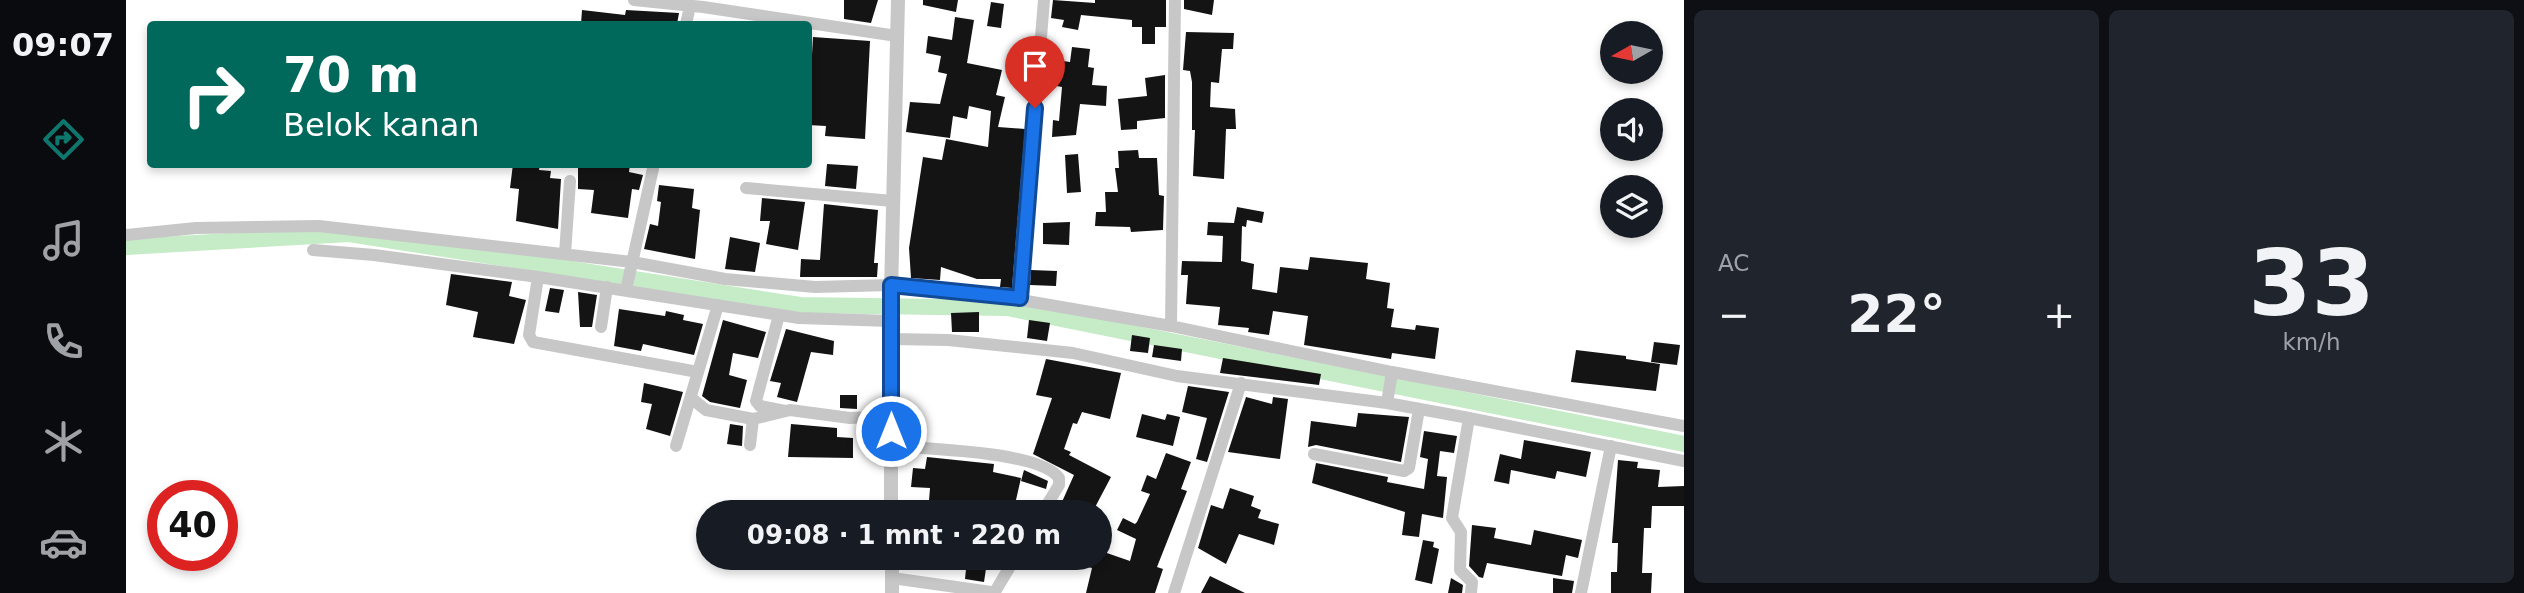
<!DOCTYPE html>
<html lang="id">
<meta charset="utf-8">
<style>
:root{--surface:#171b24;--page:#20242c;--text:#f1f3f6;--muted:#9ea1a6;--accent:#0f766e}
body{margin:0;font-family:"DejaVu Sans",sans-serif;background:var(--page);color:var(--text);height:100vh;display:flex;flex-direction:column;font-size:26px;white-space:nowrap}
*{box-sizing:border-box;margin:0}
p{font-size:23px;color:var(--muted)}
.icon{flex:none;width:38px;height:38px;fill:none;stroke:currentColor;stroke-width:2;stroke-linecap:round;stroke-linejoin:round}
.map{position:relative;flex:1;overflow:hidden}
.drawer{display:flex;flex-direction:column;gap:10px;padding:10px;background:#0d0f14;width:840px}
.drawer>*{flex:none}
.top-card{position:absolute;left:21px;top:21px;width:665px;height:147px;border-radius:7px;box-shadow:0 4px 10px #0003;background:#00695c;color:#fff;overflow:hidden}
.needle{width:46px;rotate:261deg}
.fabs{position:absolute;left:1474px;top:21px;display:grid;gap:14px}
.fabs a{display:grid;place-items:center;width:63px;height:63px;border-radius:50%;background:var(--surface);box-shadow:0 4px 10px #0003;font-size:35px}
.speed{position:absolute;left:21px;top:480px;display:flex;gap:14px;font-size:35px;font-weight:700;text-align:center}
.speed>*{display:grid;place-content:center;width:91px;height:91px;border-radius:50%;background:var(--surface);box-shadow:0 4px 10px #0003;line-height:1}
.speed .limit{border:10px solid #d22;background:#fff;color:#111}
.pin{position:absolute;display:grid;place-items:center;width:60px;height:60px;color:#fff;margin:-72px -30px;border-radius:50% 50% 50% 0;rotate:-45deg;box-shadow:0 0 7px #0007}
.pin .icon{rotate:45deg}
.me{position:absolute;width:77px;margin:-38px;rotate:0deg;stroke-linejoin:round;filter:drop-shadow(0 0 5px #0008)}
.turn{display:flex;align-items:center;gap:24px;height:147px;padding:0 21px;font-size:32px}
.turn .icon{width:91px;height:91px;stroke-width:2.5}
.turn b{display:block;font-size:49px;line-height:60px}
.big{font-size:52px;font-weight:600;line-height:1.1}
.drawer .card{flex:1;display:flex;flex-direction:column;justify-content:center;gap:10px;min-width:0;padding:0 24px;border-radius:10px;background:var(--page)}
.drawer .dial{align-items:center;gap:0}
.dial b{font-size:91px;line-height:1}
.heat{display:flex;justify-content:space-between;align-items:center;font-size:38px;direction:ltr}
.drawer .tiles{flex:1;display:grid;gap:10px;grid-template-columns:repeat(2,1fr)}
.trip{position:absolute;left:570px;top:500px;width:416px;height:70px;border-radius:35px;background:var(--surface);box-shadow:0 4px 10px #0003;font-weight:600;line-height:70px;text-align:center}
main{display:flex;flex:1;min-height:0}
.dock{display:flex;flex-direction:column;width:126px;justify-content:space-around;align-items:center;background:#090b0e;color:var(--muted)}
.dock .icon{width:49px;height:49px}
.dock .active{color:var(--accent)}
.dock b{font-size:32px;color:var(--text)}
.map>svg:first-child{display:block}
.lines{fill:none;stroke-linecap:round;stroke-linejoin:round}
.canal{stroke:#c6ebc7;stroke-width:16}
.building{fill:#141414}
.minor{stroke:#c7c7c7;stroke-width:12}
.tertiary{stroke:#c7c7c7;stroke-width:14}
.route-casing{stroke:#114b97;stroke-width:18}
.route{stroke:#1a73e8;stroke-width:12}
</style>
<main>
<nav class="dock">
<b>09:07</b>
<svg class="icon active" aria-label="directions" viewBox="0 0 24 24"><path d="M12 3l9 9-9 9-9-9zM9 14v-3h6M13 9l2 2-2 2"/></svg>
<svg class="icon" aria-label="music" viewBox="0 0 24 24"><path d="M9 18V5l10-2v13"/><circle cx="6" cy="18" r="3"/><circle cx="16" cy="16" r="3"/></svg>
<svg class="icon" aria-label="phone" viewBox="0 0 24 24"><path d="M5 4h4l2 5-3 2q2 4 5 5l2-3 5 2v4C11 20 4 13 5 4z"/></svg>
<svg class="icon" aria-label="climate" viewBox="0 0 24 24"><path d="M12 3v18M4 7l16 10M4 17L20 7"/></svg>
<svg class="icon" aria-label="car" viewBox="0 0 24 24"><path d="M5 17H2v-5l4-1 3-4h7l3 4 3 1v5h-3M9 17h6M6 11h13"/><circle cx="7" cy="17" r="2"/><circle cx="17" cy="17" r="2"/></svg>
</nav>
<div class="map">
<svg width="1558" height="593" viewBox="0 0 1558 593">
<rect width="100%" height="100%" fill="#fff"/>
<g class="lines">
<path class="canal" d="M0,247L223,234L674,305L881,308L1558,444"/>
</g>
<path class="building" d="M718,0H752L745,23L718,19Z
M797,0H832L830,12L797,5Z
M927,0L969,3V0H1040V27H1029V44H1016V27H1006V20L955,15L952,30L936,27L938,20L925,18Z
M1058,0H1088L1086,15L1058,9Z
M865,2L878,4L875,28L861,26Z
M456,10L499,15L500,10L553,13L551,24H455Z
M829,17L848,20L841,63L876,70L870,95L879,97L872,127L899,129L886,288L874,287L875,279H851L815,267L814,280L785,278L783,248L797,157L816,160L820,139L862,147L865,111L843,106L841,119L827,116L824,138L780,132L784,102L814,104L821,74L812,72L815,56L800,53L802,36L826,40Z
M1060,32L1108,33L1107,49H1096L1093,83L1085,82L1084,107L1109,109L1110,129H1100L1098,179L1067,176L1069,130H1066V82L1064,71L1057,70Z
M687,37L744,41L739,139L699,136L700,126L682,125Z
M946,47L964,49L962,67L968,68L966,85L981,86L980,106L954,104L950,135L926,137L927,120L933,121L936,87L920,84L922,59L944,62Z
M891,59L904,61L903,78L888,75Z
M1039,75V118L1011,121V129L995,130L992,99L1021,96L1019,78Z
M1012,150L1013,158H1031L1033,195L1038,196L1037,230L1005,232L1004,227L969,226L970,212H980L979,192H992L989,168H993L992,151Z
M952,154L955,192L941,193L939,155Z
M387,164H414L413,170L425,171L424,178L435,179L432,229L390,221L393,189L384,188Z
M452,164H504L503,172L517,175L513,190L506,189L502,218L465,213L468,190L452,189Z
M701,164L732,166L730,189L699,186Z
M533,185L568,189L566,208L574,210L569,259L518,249L524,224L532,226L535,202L531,201Z
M636,198L679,202L672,250L640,244L644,221H634Z
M698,204L752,210L748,263H752L751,277H674L675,259L694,260Z
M1111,207L1138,212L1136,223L1121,220L1120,227L1116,226L1115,261L1128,264L1126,289L1151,293L1154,267L1182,270L1184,257L1242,263L1240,279L1264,283L1261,308L1268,309L1265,327L1289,330L1290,325L1313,328L1309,359L1266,353L1265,359L1178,345L1182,316L1147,311L1143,335L1122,332L1123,328L1092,325L1094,307L1060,304L1062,275H1055L1056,261L1096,262L1097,236L1081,235L1082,222L1108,223Z
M944,222L943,245L917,244V223Z
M604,237L634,243L629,272L599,269Z
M905,270L931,271L930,286L904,285Z
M325,274L386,282L383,296L400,300L388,344L347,337L352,312L320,305Z
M424,288L438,290L433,313L419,311Z
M452,292L471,295L466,327H454Z
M493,309L539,316L540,311L558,315L557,320L577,324L568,355L517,344L515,351L488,346Z
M853,312V332H826L825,313Z
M597,320L640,332L632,358L607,353L603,375L621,380L614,408L584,402L576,396Z
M903,320L924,323L921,341L901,338Z
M660,329L708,341L707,355L685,352L671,402L651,397L655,383L644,381Z
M1006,335L1024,338L1022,353L1004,351Z
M1528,342L1554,345L1551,365L1525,362Z
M1028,345L1056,349L1055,361L1026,357Z
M1450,350L1500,356V359L1534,364L1530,391L1445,382Z
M1097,358L1195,374L1193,385L1094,373Z
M920,359L995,373L984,419L956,412L951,424L947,423L938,449L945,452L943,455L985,477L966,513H931L948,475L907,454L926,398L910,395Z
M518,383L557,392L544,436L520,429L526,404L515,402Z
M1062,386L1103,392L1081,462L1070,459L1081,418L1056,412Z
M714,395H731V409L714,408Z
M1120,397L1146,404L1147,397L1162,399L1154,459L1102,452Z
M1232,413L1283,417L1275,462L1190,445L1182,447L1185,421L1230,427Z
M1016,414L1039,420L1041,414L1054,417L1047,446L1010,437Z
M604,424L617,426L616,446L601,444Z
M665,424L711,428V437L727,438V458L662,457Z
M1298,431L1331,436L1328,453L1314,451L1311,476L1321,477L1317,518L1296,514L1293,537L1276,535L1279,512L1186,483L1190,463L1262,477L1261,482L1298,489L1302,459L1294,457Z
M1398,440L1465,452L1460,477L1431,471L1429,479L1385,470L1383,484L1368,481L1374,454L1395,459Z
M1040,453L1065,462L1055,489L1061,491L1031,567L1037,569L1029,593H960L966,568L942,561V558H975V551L1004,561L1010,539L991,530L997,518L1009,524L1011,522L1024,494L1015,491L1021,475L1030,479Z
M801,457L868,464L867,472L895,478L887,513H802L804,488L785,487L787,468L799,469Z
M1492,460L1512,462L1511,468L1534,470L1532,487L1558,486V506H1526L1525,528H1518L1516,573H1526L1525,593H1485V572H1491L1492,543H1486Z
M898,470L922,481L920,489L895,481Z
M1104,488L1128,496L1125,506L1135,510L1132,518L1153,524L1148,545L1113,534L1100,564L1072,548L1085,505L1097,509Z
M1346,525L1370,528L1368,538L1405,545L1408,530L1456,540L1452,558L1440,555L1436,576L1361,563L1357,578L1353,577L1343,566Z
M1297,540L1308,542L1307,547L1313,549L1306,584L1289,580Z
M841,559L861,562L858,582L839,579Z
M1084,576L1119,593H1075Z
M1325,578L1337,585L1336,593H1322Z
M1427,578L1448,581L1446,593H1427Z"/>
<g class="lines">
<path class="minor" d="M508,0L577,7L771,36
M560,24L564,6
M620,188L767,201
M0,235L70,228L193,226L506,262L599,279L689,287L765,285L838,290L1045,326L1266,372L1558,426
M187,250L248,255L412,277L673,318L765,321
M439,254L444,181
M412,277L403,335L407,342L572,372
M500,290L528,164
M894,298L918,0
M653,315L630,401L634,406L659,411
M1045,326L1049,0
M475,327L481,287
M765,339L822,340L947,353L1051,376L1261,403L1343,418L1558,461
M565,398L580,410L627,419L664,410L724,418L765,416
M1261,403L1266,372
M1343,418L1326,518L1335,532L1334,570L1346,582L1345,593
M624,445L627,419
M550,446L592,305
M765,446C799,449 915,451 933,478V485L916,513
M1188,454L1278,471L1283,468L1293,409
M766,578L865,592L870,590L889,558
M1048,593L1115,383
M1455,593L1485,446"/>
<path class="tertiary" d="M765,513V293L772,0
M766,558V593"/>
</g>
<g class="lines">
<defs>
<path id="route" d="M765,431V285L894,298L909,108"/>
</defs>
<use href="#route" class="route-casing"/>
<use href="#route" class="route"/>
</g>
</svg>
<div class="fabs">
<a><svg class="needle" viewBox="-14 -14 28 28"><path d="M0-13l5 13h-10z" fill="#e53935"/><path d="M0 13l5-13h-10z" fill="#9ea1a6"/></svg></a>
<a><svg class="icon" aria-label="sound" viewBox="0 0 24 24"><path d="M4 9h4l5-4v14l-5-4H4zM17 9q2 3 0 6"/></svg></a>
<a><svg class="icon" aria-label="layers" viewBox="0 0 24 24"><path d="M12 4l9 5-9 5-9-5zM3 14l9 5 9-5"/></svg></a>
</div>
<div class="speed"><div class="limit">40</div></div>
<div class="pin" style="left:909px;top:108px;background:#d93025"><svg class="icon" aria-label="arrive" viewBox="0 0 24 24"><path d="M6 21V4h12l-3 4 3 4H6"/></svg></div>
<svg class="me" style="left:765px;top:431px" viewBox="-20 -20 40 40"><circle r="17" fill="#1a73e8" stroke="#fff" stroke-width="3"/><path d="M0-11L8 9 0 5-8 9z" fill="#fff"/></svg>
<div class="trip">09:08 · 1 mnt · 220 m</div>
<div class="top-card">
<div class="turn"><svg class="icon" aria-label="right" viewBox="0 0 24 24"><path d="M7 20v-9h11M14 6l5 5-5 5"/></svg><div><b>70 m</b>Belok kanan</div></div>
</div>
</div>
<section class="drawer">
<div class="tiles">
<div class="card"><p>AC</p>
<div class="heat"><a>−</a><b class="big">22°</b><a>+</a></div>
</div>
<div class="card dial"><b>33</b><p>km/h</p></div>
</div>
</section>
</main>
